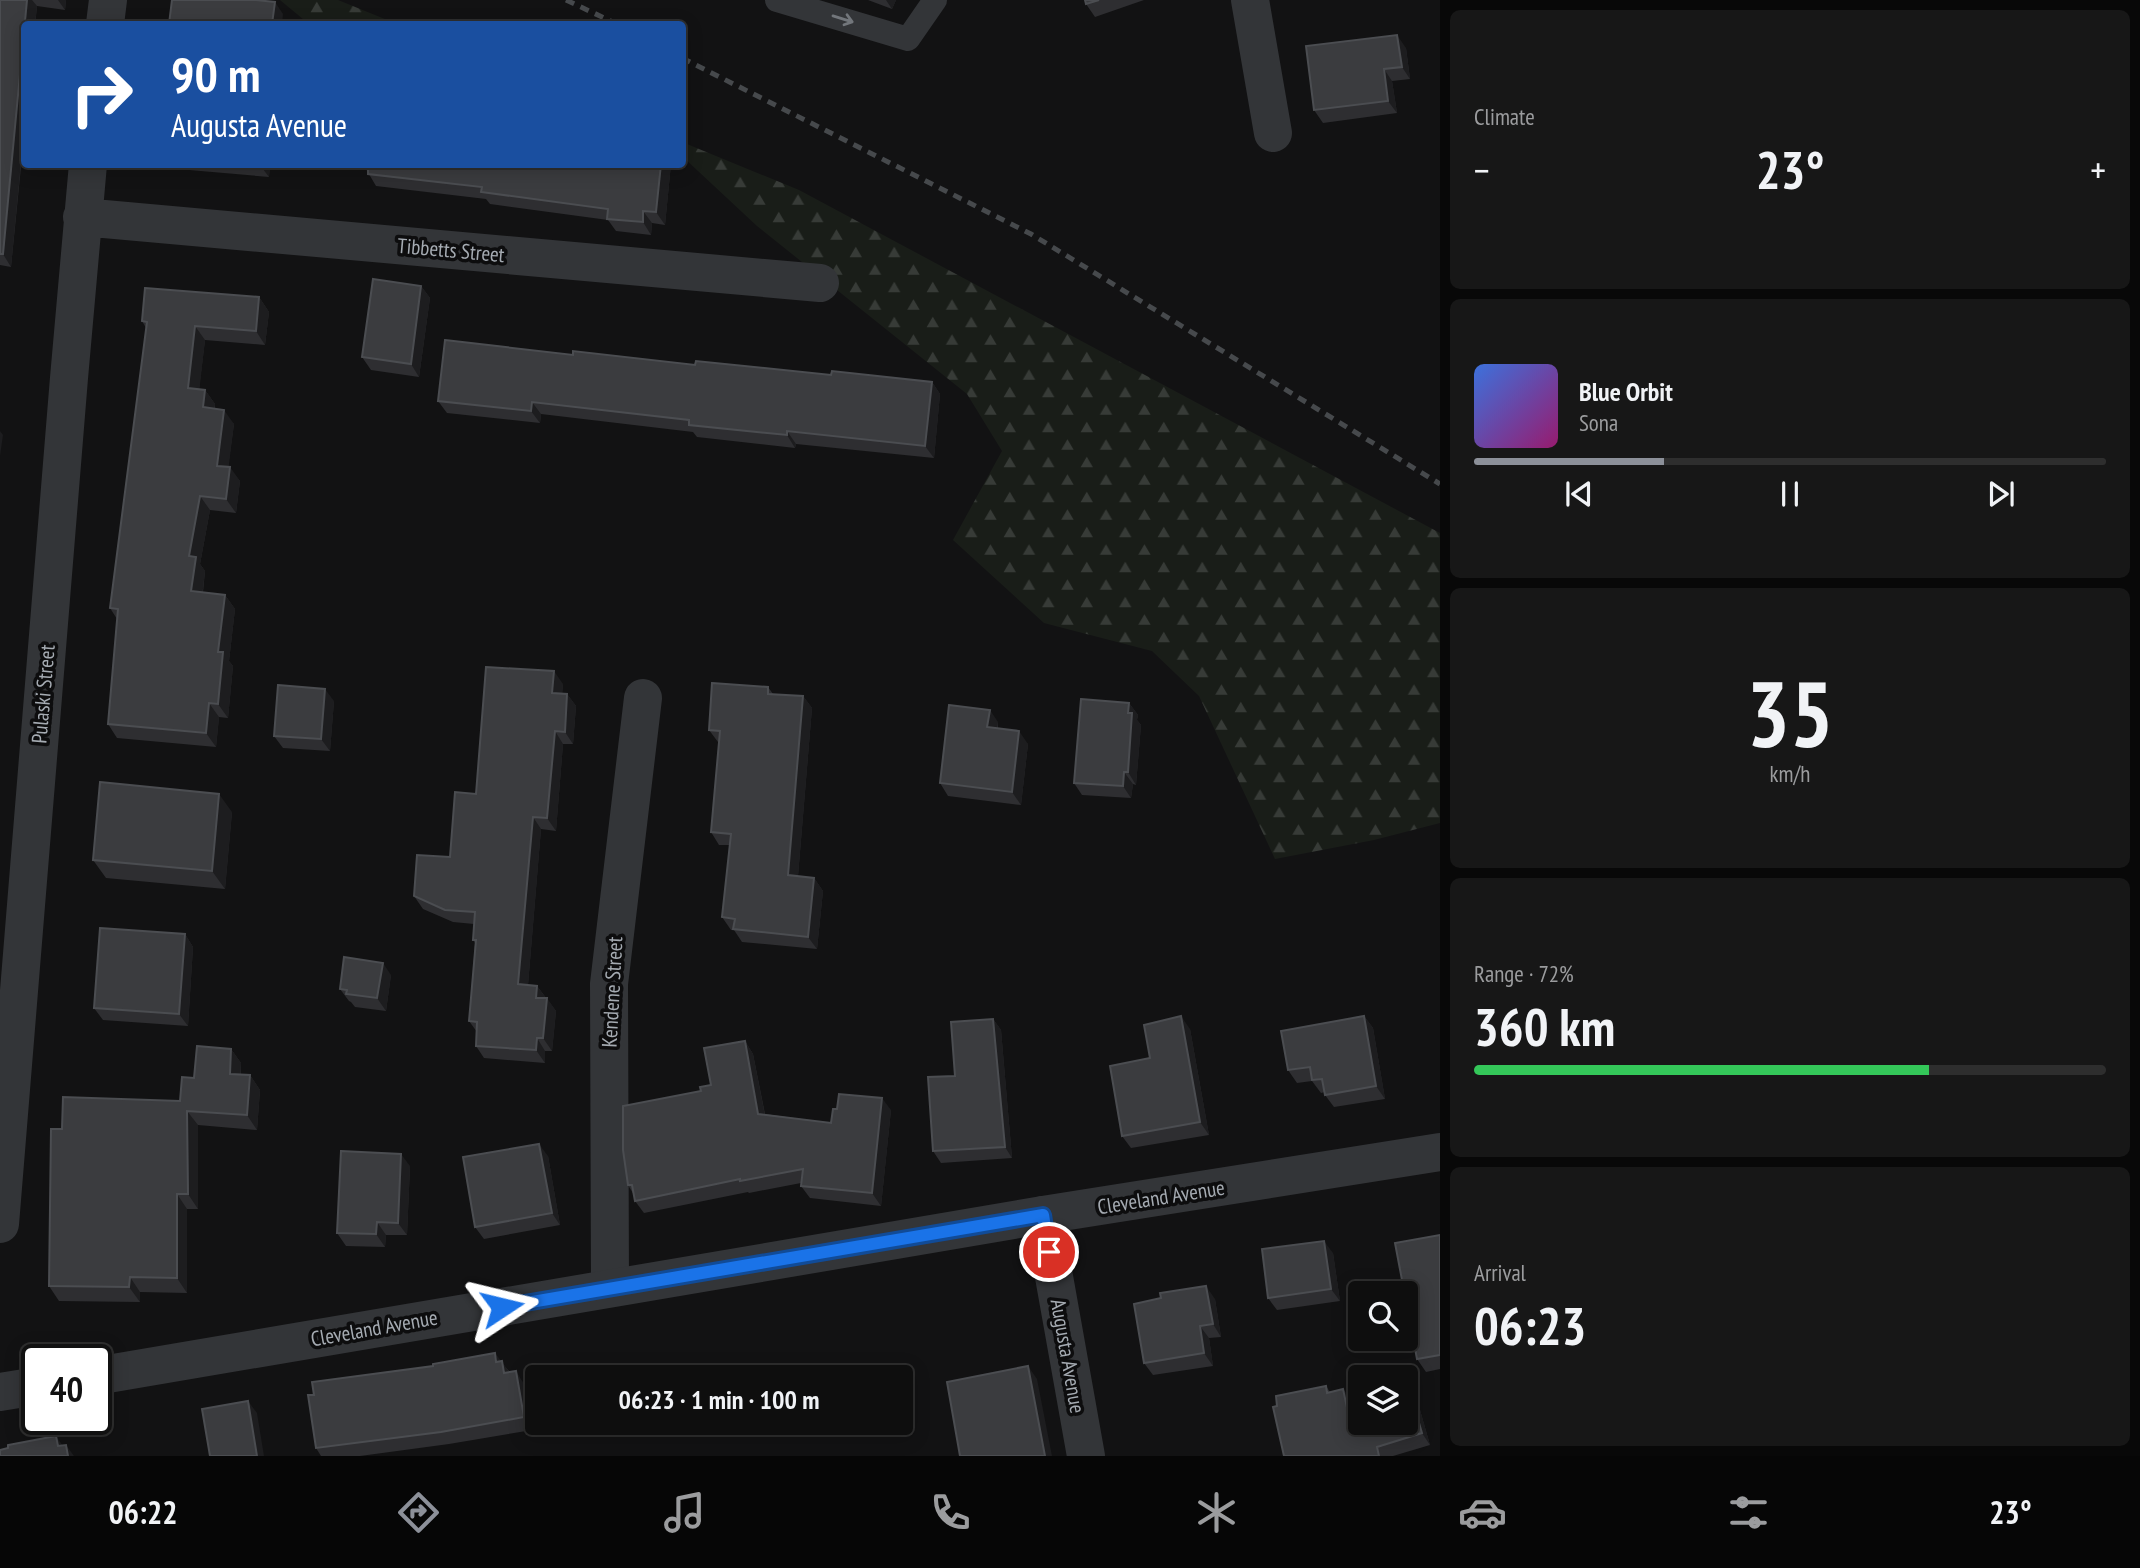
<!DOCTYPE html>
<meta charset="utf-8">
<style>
:root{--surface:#0e0e0e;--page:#171717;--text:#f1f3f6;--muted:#9b9c9e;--line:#2e2e2e;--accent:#8c9099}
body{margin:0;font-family:"PT Sans Narrow",sans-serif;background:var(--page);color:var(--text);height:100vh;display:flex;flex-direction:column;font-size:26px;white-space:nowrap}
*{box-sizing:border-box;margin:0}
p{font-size:23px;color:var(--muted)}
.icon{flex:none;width:38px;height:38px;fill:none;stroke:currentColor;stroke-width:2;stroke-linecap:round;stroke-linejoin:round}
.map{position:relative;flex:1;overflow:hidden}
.side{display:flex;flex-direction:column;gap:10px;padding:10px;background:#080808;width:700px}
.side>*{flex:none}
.banner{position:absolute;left:21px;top:21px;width:665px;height:147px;border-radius:7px;box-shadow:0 4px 18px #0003,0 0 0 2px var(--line);background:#1a4fa0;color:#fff;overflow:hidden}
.tools{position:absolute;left:1348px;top:1281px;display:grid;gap:14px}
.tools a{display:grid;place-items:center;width:70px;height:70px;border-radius:7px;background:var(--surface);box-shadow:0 4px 18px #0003,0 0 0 2px var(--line);font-size:35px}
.speed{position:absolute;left:21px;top:1344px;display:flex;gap:14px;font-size:35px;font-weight:700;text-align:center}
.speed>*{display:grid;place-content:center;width:91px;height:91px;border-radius:50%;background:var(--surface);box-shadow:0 4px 18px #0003,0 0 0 2px var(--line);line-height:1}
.speed .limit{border:4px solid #111;border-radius:10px;background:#fff;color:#111}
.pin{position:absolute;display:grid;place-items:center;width:60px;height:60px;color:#fff;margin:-30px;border:4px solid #fff;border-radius:50%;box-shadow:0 2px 7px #0007}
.me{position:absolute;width:77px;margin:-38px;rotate:80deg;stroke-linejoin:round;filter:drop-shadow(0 0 5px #0008)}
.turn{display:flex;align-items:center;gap:24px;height:147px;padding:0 35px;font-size:32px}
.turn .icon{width:91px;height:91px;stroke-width:2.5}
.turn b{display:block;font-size:49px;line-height:60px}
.big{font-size:52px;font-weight:700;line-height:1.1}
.side .tile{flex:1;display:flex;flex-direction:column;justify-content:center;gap:10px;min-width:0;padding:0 24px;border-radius:10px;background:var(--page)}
.side .dial{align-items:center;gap:0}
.dial b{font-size:91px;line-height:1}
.song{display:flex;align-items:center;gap:21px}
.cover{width:84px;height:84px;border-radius:10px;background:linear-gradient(135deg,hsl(220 70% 55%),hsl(320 70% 35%))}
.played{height:7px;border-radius:4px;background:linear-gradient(90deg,var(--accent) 30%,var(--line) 30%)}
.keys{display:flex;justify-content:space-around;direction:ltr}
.heat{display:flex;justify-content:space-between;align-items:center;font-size:38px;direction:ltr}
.charge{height:10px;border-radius:5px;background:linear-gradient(90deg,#34c759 72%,var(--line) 0)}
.trip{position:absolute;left:525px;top:1365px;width:388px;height:70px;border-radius:7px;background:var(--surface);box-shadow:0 4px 18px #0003,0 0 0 2px var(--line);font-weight:700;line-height:70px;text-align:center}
.tabs{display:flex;height:112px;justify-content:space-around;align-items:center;background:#060606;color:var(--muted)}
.tabs .icon{width:49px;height:49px}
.tabs .active{color:var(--accent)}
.tabs b{font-size:32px;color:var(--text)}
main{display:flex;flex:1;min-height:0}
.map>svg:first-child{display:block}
.forest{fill:url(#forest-firs)}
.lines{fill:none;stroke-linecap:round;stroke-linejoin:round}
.service{stroke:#333538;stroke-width:24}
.minor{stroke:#333538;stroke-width:38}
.tertiary{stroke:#333538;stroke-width:38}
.rail{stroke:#46494c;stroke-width:5;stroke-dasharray:9 7;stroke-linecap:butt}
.wall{fill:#2e2e31}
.shaded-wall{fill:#1d1d1f}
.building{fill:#3b3c3f;stroke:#4b4d51;stroke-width:2}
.oneway{stroke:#72767b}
.route-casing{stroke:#114b97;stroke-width:18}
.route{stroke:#1a73e8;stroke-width:12}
.labels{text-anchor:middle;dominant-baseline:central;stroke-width:7;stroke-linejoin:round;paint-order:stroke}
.street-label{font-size:21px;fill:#a5abb2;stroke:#0d0d0e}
</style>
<main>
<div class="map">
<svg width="1440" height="1456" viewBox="0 0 1440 1456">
<defs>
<pattern id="forest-firs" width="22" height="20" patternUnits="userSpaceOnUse" patternTransform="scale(1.75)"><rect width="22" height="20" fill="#191d18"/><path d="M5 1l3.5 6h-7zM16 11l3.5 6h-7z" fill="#373b37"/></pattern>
</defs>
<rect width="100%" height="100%" fill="#121213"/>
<path class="forest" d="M280,0H338L397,24H309Z
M682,142L799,190L1440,533V823L1374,840L1275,859L1199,696L1152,651L1044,623L953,540L1002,451L967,394L757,226L683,157Z"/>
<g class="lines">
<path class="service" d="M777,0L908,39L935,0"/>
<path class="minor" d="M1250,0L1273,133
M105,24L108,0
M82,217L820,283
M1043,1215L1086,1456
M0,1224L69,378L88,164
M610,1288L609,984L643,698"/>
<path class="tertiary" d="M96,1376L1043,1215L1440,1152
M0,1392L37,1386"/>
<path class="rail" d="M566,0L617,24
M682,58L1031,234L1440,484"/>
</g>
<path class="wall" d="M0,0H66L65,10L37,6L11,267L0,265Z
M868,0H896L892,9Z
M1085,0H1144L1095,17L1086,4Z
M1406,48L1410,79L1392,81L1397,113L1323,123L1314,110Z
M186,164H270L269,177L189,170Z
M363,164H671L665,225L652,223L651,235L616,231L608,220L490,204L486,199L376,186Z
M421,286L430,298L419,377L371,370L362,357Z
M259,297L269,312L265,345L205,340L199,389L205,390L215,404V408L234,424L228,467L240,481L236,513L210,510L200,564L205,571L203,592L225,595L235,609L229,661L233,666L228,718L219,717L216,747L117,738L108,724L117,619L110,608L146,328L142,321Z
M573,355L695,365L932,382L940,394L934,458L796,444L795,448L697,437L693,432L541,414L540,423L447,413L438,401Z
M563,684L562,694H567L576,706L573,744H563L556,831L541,829L528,985L537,986L556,1011L552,1051H545V1063L484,1058L476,1046L477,1032L469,1021L475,943L473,940L474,924L453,922L423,909L414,896L450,857L476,794Z
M768,687L773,694L803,696L812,708L798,876L814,878L823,891L817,949L742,942L734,930H731L722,917L730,845H719L711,832L719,742H718L709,730Z
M334,701L330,751L283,748L274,736Z
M1129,703L1138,715L1137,720L1141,725L1136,785L1133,784L1131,798L1082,795L1074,783Z
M998,722V728L1028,744L1021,805L948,796L940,783Z
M232,812L225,889L106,878L93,860Z
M185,934L193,947L188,1026L103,1020L94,1008Z
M391,975L386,1011L355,1007L351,1002L349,1001L340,989Z
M1364,1016L1373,1028L1385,1099L1334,1107L1325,1095V1092L1321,1093L1312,1081L1297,1083L1288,1070Z
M993,1019L1001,1030L1012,1158L941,1163L933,1151L955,1076Z
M1190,1029L1209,1135L1131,1148L1122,1136L1150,1058Z
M745,1041L753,1054L765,1114L831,1123L891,1110L881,1206L810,1198L801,1186V1183L749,1193L748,1192L644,1213L635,1201L634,1195L628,1185L701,1091L711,1085Z
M231,1049L241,1063V1075H250L260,1090L257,1130L198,1125V1209H187V1293L140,1292V1302L59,1301L49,1286L62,1129L180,1101L194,1078Z
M548,1156L560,1225L484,1239L475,1227Z
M410,1166L407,1235H386L385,1247L346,1246L337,1233Z
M1440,1235V1369L1426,1372L1417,1359Z
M1333,1253L1340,1301L1277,1310L1268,1298Z
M1215,1299L1221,1337L1209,1338L1213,1366L1153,1375L1144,1363Z
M501,1362L510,1372L524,1384L532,1430L449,1444L360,1456H321L316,1448L314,1395Z
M1326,1386L1330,1392L1343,1389L1351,1401L1354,1416L1420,1410L1430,1445L1393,1456H1284L1277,1406Z"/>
<path class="shaded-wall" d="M27,0H32L37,6L35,24H25Z
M58,0H66L65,10Z
M886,0H896L892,9Z
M275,2L283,14L282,24H272Z
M24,28V131L11,267L3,254Z
M1397,35L1406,48L1410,79L1402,67Z
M1384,69L1392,81L1397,113L1388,101Z
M260,164H270L269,177L260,165Z
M661,164H671L665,225L656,212Z
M643,211L652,223L651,235L643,222Z
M421,286L430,298L419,377L411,364Z
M259,297L269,312L265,345L256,331Z
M195,326L205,340L198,402L188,388Z
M932,382L940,394L934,458L925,446Z
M205,390L215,404L213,421L203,407Z
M532,402L541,414L540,423L531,411Z
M224,410L234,424L227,480L217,466Z
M0,431L3,435L0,456Z
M787,431L796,444L795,448L787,435Z
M230,467L240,481L236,513L226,499Z
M200,496L210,510L200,564L205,571L201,605L191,591L189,556Z
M225,595L235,609L229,661L233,666L228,718L218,704V652Z
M554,671L563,684L561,706L552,693Z
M325,689L334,701L330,751L321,739Z
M567,694L576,706L573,744L565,732Z
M803,696L812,708L797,888L788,875Z
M209,703L219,717L216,747L206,733Z
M1129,703L1138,715L1137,720L1141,725L1136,785L1128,772Z
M990,710L998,722L996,740L987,727Z
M555,731L563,744L556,831L547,818Z
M1019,731L1028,744L1021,805L1012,792Z
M1124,772L1133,784L1131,798L1123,786Z
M219,794L232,812L225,889L212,871Z
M533,817L541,829L527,997L518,984Z
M814,878L823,891L817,949L808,937Z
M185,934L193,947L188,1026L179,1014Z
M383,963L391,975L386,1011L377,998Z
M537,986L546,998H536Z
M547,998L556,1011L552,1051L543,1038Z
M1181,1016L1190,1029L1209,1135L1200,1122Z
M1364,1016L1373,1028L1385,1099L1376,1086Z
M993,1019L1001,1030L1012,1158L1005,1147Z
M537,1038L545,1051V1063L536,1050Z
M745,1041L753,1054L767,1126L758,1114Z
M231,1049L241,1063L240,1089L230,1074Z
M250,1075L260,1090L257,1130L247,1115Z
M882,1098L891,1110L881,1206L872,1193Z
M187,1111L198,1125V1209L188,1194Z
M539,1144L548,1156L560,1225L552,1213Z
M401,1154L410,1166L407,1235L398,1223Z
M177,1194L187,1209V1293L177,1278Z
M377,1222L386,1235L385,1247L376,1234Z
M1324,1241L1333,1253L1340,1301L1331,1289Z
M130,1277L140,1292V1302L129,1287Z
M1206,1286L1215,1299L1221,1337L1213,1324Z
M1200,1326L1209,1338L1213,1366L1204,1353Z
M495,1353L511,1374L513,1386L496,1362Z
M1028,1366L1037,1379L1052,1456H1045Z
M516,1371L524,1384L532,1430L524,1417Z
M1343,1389L1351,1401L1357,1429L1349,1417Z
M1412,1399L1420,1410L1430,1445L1422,1433Z
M248,1401L257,1413L264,1456H257Z
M56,1436L65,1449L58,1446Z
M66,1445L74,1456H68Z"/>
<path class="building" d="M0,0H27L3,254H0Z
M172,0H256L275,2L272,24H169Z
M1085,0H1099L1086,4Z
M1397,35L1402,67L1384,69L1388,101L1314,110L1306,46Z
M368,164L621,165L661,164L656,212L643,211V222L607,219L608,209L481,192L482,187L368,174Z
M373,279L421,286L411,364L362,357Z
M145,288L259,297L256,331L195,326L188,388L205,390L203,407L224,410L217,466L230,467L226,499L200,496L189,556L196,557L191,591L225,595L218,652H223L218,704L209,703L206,733L108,724L118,609L110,608L147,322L142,321Z
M445,340L573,355V351L695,365L696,361L831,375L832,371L932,382L925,446L787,431V435L689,425V420L532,402L531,411L438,401Z
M486,667L554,671L552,693L567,694L565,732L555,731L547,818L533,817L518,984L537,986L536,998H547L543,1038H537L536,1050L476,1046L477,1022L469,1021L476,940H473L475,912L445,910L414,896L417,855L450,857L455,792L476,794Z
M712,683L768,687V694L803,696L788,875L814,878L808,937L733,929L735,919L722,917L731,834L711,832L720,731L709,730Z
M278,685L325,689L321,739L274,736Z
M1081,699L1129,703L1128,713H1132L1128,772H1124L1123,786L1074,783Z
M949,705L990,710L987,727L1019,731L1012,792L940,783Z
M100,782L219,794L212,871L93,860Z
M100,928L185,934L179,1014L94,1008Z
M344,957L383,963L377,998L346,994L347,990L340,989Z
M1181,1016L1200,1122L1122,1136L1110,1066L1150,1058L1144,1025Z
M1364,1016L1376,1086L1325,1095L1322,1079L1312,1080L1310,1067L1288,1070L1281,1031Z
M993,1019L1005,1147L933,1151L928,1077L955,1076L951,1022Z
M745,1041L758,1114L831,1123L833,1109H837L839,1094L882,1098L872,1193L801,1186L803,1169L740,1181V1179L635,1201L632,1185H628L623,1150V1106L701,1091L700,1087L711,1085L704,1048Z
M197,1046L231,1049L230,1074L250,1075L247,1115L187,1111L188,1194H177V1278L130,1277L129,1287L49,1286L51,1129H62L63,1097L180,1101L182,1077L194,1078Z
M539,1144L552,1213L475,1227L463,1157Z
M341,1151L401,1154L398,1223L377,1222L376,1234L337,1233Z
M1440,1235V1355L1417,1359L1395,1243Z
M1324,1241L1331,1289L1268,1298L1262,1249Z
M1206,1286L1213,1324L1200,1326L1204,1353L1144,1363L1134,1304L1161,1298L1160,1293Z
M495,1353L496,1362L502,1361L504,1373L516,1371L524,1417L441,1432L316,1448L308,1395H314L312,1382L433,1366V1364Z
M1028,1366L1045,1456H960L947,1382Z
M1326,1386L1327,1393L1343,1389L1349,1417L1360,1414V1423H1405V1401L1412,1399L1422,1433L1377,1447L1379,1456H1284L1273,1407L1277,1406L1276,1396Z
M248,1401L257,1456H210L202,1409Z
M56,1436L58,1446L66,1445L68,1456H0V1450L8,1448V1445Z"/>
<defs><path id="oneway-shaft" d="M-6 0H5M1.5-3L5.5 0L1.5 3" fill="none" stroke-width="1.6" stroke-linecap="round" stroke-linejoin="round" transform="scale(1.75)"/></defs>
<use class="oneway" href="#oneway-shaft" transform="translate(843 19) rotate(17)"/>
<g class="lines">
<defs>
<path id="route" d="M502,1307L1043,1215L1049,1252"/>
</defs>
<use href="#route" class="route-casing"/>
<use href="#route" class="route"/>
</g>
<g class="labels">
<g class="street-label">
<text transform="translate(451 250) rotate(5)">Tibbetts Street</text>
<text transform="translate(43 694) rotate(-85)">Pulaski Street</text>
<text transform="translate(612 992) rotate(-87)">Kendene Street</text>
<text transform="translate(1161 1197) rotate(-9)">Cleveland Avenue</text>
<text transform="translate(374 1328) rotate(-10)">Cleveland Avenue</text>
<text transform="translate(1068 1356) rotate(80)">Augusta Avenue</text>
</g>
</g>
</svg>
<div class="tools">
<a><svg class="icon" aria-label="search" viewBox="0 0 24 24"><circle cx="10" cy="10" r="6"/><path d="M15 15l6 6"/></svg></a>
<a><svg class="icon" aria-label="layers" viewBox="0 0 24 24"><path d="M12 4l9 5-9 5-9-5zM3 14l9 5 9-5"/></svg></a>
</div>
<div class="speed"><div class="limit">40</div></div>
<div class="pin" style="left:1049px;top:1252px;background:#d93025"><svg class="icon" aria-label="arrive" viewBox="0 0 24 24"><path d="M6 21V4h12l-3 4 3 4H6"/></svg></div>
<svg class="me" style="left:502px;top:1307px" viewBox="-20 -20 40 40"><path d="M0-17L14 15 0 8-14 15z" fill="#1a73e8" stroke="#fff" stroke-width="4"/></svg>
<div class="trip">06:23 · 1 min · 100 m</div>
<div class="banner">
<div class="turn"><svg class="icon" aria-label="right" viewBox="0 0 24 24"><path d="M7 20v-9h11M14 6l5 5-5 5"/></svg><div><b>90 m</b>Augusta Avenue</div></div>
</div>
</div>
<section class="side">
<div class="tile"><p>Climate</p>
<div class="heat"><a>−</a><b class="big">23°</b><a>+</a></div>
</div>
<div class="tile">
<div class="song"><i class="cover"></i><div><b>Blue Orbit</b><p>Sona</p></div></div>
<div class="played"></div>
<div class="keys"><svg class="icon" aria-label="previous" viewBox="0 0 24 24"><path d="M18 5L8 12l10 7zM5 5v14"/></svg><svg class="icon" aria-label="pause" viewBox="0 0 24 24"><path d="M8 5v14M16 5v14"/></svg><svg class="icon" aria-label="next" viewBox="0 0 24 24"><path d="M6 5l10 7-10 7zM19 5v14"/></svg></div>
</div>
<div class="tile dial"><b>35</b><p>km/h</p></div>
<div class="tile"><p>Range · 72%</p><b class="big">360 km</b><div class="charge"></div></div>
<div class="tile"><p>Arrival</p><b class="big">06:23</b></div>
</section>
</main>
<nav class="tabs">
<b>06:22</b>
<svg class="icon active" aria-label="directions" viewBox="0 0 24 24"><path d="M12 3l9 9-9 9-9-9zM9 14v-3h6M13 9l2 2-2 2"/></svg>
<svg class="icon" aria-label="music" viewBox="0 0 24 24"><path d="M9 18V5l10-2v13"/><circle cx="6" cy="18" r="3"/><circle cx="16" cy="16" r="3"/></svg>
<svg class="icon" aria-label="phone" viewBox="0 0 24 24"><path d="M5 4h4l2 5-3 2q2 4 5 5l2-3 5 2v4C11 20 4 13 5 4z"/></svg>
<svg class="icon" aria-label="climate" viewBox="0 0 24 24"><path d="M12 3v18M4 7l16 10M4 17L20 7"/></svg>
<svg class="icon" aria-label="car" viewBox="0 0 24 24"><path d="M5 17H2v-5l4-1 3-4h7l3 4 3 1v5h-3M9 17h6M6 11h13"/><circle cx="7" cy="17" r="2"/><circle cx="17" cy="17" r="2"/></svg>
<svg class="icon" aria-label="filters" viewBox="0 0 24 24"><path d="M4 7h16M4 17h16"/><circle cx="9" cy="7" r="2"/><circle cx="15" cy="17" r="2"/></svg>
<b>23°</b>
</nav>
